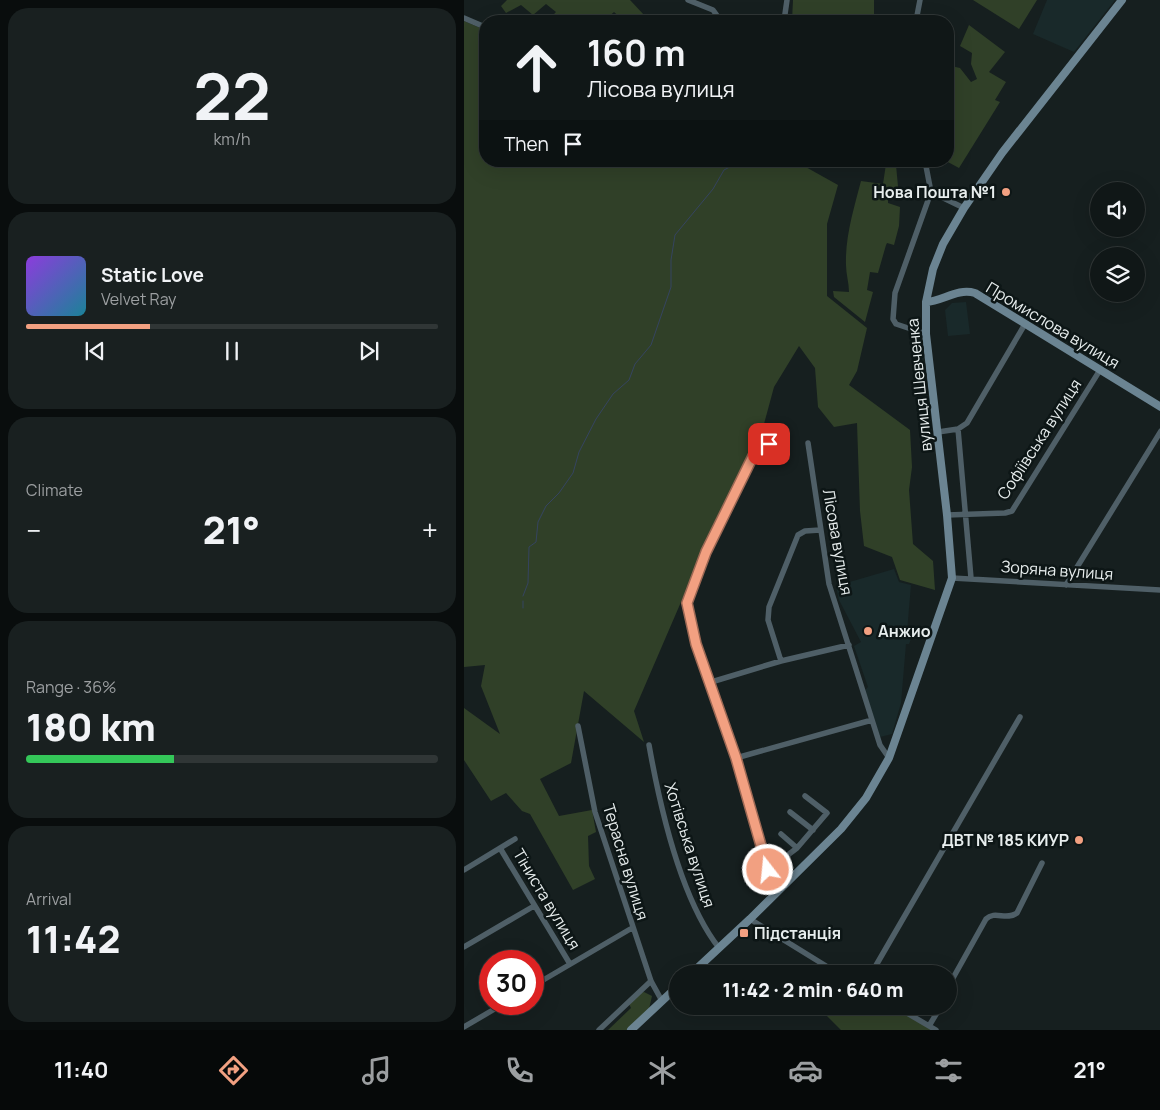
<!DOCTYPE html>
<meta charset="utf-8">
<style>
:root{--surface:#101717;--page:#192020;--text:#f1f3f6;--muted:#9c9fa1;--line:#303636;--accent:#f2a081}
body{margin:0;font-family:Manrope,sans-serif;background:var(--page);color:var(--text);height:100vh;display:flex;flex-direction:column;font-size:19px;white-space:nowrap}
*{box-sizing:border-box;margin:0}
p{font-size:16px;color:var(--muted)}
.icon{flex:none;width:28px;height:28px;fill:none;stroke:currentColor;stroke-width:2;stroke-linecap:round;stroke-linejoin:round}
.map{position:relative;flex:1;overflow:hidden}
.side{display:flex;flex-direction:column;gap:8px;padding:8px;background:#090d0d;width:464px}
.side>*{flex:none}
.banner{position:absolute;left:15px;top:15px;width:475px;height:152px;border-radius:20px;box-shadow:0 5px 20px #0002,0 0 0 1px var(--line);background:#101717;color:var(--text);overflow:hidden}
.tools{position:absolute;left:626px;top:182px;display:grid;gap:10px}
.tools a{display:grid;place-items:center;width:55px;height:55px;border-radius:50%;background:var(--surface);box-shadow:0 5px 20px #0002,0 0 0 1px var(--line);font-size:25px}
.speed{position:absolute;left:15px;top:950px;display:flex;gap:10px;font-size:25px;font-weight:700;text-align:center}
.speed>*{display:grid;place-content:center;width:65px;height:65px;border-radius:50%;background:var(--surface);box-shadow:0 5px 20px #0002,0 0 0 1px var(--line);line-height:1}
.speed .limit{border:8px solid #d22;background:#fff;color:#111}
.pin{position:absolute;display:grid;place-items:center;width:42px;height:42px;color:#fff;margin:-21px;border-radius:10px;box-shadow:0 2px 8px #0006}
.me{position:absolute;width:55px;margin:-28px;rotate:344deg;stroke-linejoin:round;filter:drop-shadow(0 0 4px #0008)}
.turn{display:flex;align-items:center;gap:18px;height:105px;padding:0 25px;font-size:22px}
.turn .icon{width:65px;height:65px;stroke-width:2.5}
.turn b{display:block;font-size:35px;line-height:42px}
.then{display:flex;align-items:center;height:48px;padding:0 25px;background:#0003;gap:10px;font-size:19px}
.big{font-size:38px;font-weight:800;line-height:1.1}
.side .widget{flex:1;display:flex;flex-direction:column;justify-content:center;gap:8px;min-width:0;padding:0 18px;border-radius:20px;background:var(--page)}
.side .dial{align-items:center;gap:0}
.dial b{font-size:65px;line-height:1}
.song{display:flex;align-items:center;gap:15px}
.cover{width:60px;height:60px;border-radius:8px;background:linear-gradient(135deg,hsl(270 70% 55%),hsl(190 70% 35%))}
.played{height:5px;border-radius:2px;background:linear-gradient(90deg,var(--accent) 30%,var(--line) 30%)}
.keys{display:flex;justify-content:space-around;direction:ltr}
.heat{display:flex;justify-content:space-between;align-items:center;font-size:28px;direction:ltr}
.charge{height:8px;border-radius:4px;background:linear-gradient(90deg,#34c759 36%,var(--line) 0)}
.trip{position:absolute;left:205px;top:965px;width:288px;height:50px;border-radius:25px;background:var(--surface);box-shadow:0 5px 20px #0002,0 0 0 1px var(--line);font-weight:800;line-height:50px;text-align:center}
.menu{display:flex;height:80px;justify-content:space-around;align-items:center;background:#060909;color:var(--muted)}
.menu .icon{width:35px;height:35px}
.menu .selected{color:var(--accent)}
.menu b{font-size:22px;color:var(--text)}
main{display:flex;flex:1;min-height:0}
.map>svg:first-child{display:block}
.built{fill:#19292a}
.green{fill:#304028}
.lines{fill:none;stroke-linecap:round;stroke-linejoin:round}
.stream{stroke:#354460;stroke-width:1}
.street{stroke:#4f5f67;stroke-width:5.5}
.secondary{stroke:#6b8492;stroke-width:8}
.route-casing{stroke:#9d6854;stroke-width:12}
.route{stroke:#f2a081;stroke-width:9}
.poi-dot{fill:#f2a081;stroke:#0d1616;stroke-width:2}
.labels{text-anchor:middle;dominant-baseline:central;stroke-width:5;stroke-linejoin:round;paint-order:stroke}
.poi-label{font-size:16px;font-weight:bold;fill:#e7eded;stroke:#0d1616;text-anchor:end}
.street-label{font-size:16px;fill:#e7eded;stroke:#0d1616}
</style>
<main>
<section class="side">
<div class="widget dial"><b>22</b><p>km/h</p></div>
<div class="widget">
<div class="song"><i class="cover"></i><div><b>Static Love</b><p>Velvet Ray</p></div></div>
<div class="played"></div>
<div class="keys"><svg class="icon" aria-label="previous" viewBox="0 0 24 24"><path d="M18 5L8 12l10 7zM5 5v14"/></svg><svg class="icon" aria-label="pause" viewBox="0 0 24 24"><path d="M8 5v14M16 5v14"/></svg><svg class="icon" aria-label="next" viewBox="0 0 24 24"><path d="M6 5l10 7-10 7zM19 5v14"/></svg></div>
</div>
<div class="widget"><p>Climate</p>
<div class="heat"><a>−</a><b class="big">21°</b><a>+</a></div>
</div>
<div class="widget"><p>Range · 36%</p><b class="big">180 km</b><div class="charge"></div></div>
<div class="widget"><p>Arrival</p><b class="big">11:42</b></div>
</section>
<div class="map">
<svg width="697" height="1030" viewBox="0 0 697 1030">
<rect width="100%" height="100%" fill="#161f1f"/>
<path class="built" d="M583,0H651L610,52L569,34Z
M502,302L506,334L484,336L481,310L488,303Z
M430,569L435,582L447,585L443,632L449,634L445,644H442L437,703L428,734L416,737L401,690L404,687L390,646L397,642L375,600L372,586Z"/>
<path class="green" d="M43,0H166L181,16V21H160L150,12L140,21H91L87,17L92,12L82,4L69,15L57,5L42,13L37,6Z
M329,0H410V21H328Z
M509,0H573L555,29Z
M0,21L21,30V161H331L374,185L363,224V296L403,328L393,371L385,385L446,430L448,467L445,490L449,544L469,561L471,590L436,580L428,557L400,546L396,511L393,423L370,427L354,407L351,368L335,346L310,387L294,446L242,544L170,711L180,742L120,691L107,763L76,779L95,816L128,810L132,832L124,836L125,866L131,879L109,890L66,814L58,811L42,793L27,801L0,760V708L36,734L17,686L21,665L0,667Z
M505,25L541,52L525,72L542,82L531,100L536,102L495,168L482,161L484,79L487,66L496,68L507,82L513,79L507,64L508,53L496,46Z
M422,164L432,165L435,197L424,198V203L436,207L435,226L430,245L423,243L422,245L414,273L406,272L403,290L409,292L401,322L370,297L369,291L385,292C385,283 382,274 382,265C381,237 390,208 397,181L419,184Z
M180,992L188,996L185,1009L164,1030H144L167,1008L165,1004L176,993Z
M353,1006H431L472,1030H377Z"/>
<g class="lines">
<path class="stream" d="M59,596L64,583L65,547L72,542L74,522L82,506L95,493L109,473L115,452L132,419L149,394L165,380L171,364L187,345L207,287V260L211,235L249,189L260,170L277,161
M59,608V601"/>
<path class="street" d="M224,0L249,10L257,21
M0,18L21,27
M320,21L323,0
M452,21L456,0
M461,161L467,192L431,293L429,319L432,324L462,334
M467,192L500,208
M494,429L507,578
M474,432L494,429L503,423L561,324
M344,443L365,584L416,745L425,758
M483,515L541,513L548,511L636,370
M488,578L697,590
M602,585L697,431
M317,661L304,620L305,607L334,535L341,531L356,530
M244,683L317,661L385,645
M114,726L131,812L187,981L198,1001
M185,745C196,807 216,898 255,948
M272,758L408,720
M326,812L349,830
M317,834L333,848
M36,848L106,964
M0,870L51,839
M304,870L333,848L363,813L341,796
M314,891L307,879L272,758L232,644L223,603L242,552L294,446L315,443
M286,919L375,974
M0,947L70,906
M407,974L556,717
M69,986L168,928
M484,987L522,919C531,910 542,921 553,913L578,863
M431,1006L472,1030
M465,1026L477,1006
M0,1027L39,1004
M135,1030L187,981"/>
<path class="secondary" d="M462,302C479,301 493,288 511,293L697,407
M227,974L286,919L377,829L402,798L425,758L488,578L483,515L462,334V302L469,269L479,244L500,208L538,153L658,0
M167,1030L214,986"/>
</g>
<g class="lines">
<defs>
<path id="route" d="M304,870L272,758L232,644L223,603L242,552L294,446L305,444"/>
</defs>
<use href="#route" class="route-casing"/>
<use href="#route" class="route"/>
</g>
<g class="poi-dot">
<circle cx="542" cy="192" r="5"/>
<circle cx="404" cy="631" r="5"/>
<circle cx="615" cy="840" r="5"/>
<rect x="275" y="928" width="10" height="10" rx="2.5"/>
</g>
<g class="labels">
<g class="poi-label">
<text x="532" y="192">Нова Пошта №1</text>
<text x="414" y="631" text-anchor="start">Анжио</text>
<text x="605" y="840">ДВТ № 185 КИУР</text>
<text x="290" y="933" text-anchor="start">Підстанція</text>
</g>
<g class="street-label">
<text transform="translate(589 325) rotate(31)">Промислова вулиця</text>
<text transform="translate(455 385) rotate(-96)">вулиця Шевченка</text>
<text transform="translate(575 439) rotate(-57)">Софіївська вулиця</text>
<text transform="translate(374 542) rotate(80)">Лісова вулиця</text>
<text transform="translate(593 570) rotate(4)">Зоряна вулиця</text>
<text transform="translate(226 845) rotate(72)">Хотівська вулиця</text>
<text transform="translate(162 862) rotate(73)">Терасна вулиця</text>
<text transform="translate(83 899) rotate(59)">Тіниста вулиця</text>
</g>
</g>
</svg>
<div class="tools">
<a><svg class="icon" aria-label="sound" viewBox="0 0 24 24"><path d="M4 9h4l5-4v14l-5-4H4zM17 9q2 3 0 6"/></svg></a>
<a><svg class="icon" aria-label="layers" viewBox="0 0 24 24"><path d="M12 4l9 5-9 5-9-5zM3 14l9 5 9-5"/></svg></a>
</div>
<div class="speed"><div class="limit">30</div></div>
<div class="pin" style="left:305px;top:444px;background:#d93025"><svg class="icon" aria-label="arrive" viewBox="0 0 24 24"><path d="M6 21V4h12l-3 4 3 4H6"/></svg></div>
<svg class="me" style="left:304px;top:870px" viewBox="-20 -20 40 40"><circle r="17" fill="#f2a081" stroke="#fff" stroke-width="3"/><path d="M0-11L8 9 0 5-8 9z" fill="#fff"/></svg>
<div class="trip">11:42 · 2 min · 640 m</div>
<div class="banner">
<div class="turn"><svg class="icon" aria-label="ahead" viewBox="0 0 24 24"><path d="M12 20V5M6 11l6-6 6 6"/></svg><div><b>160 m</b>Лісова вулиця</div></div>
<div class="then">Then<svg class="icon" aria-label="arrive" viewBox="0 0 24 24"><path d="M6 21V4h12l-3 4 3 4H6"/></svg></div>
</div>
</div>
</main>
<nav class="menu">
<b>11:40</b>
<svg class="icon selected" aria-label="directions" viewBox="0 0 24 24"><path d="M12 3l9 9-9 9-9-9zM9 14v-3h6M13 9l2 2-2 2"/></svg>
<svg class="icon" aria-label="music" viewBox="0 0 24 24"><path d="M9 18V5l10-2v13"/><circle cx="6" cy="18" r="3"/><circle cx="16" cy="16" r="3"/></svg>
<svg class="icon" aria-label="phone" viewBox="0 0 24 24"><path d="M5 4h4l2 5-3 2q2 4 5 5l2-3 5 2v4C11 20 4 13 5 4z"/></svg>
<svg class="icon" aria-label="climate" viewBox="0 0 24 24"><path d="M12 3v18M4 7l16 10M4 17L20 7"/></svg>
<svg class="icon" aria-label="car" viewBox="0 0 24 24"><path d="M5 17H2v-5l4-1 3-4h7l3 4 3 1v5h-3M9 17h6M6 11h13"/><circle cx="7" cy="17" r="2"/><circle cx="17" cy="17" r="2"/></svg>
<svg class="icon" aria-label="filters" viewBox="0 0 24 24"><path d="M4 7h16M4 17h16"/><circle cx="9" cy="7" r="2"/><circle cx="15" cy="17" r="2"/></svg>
<b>21°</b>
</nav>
